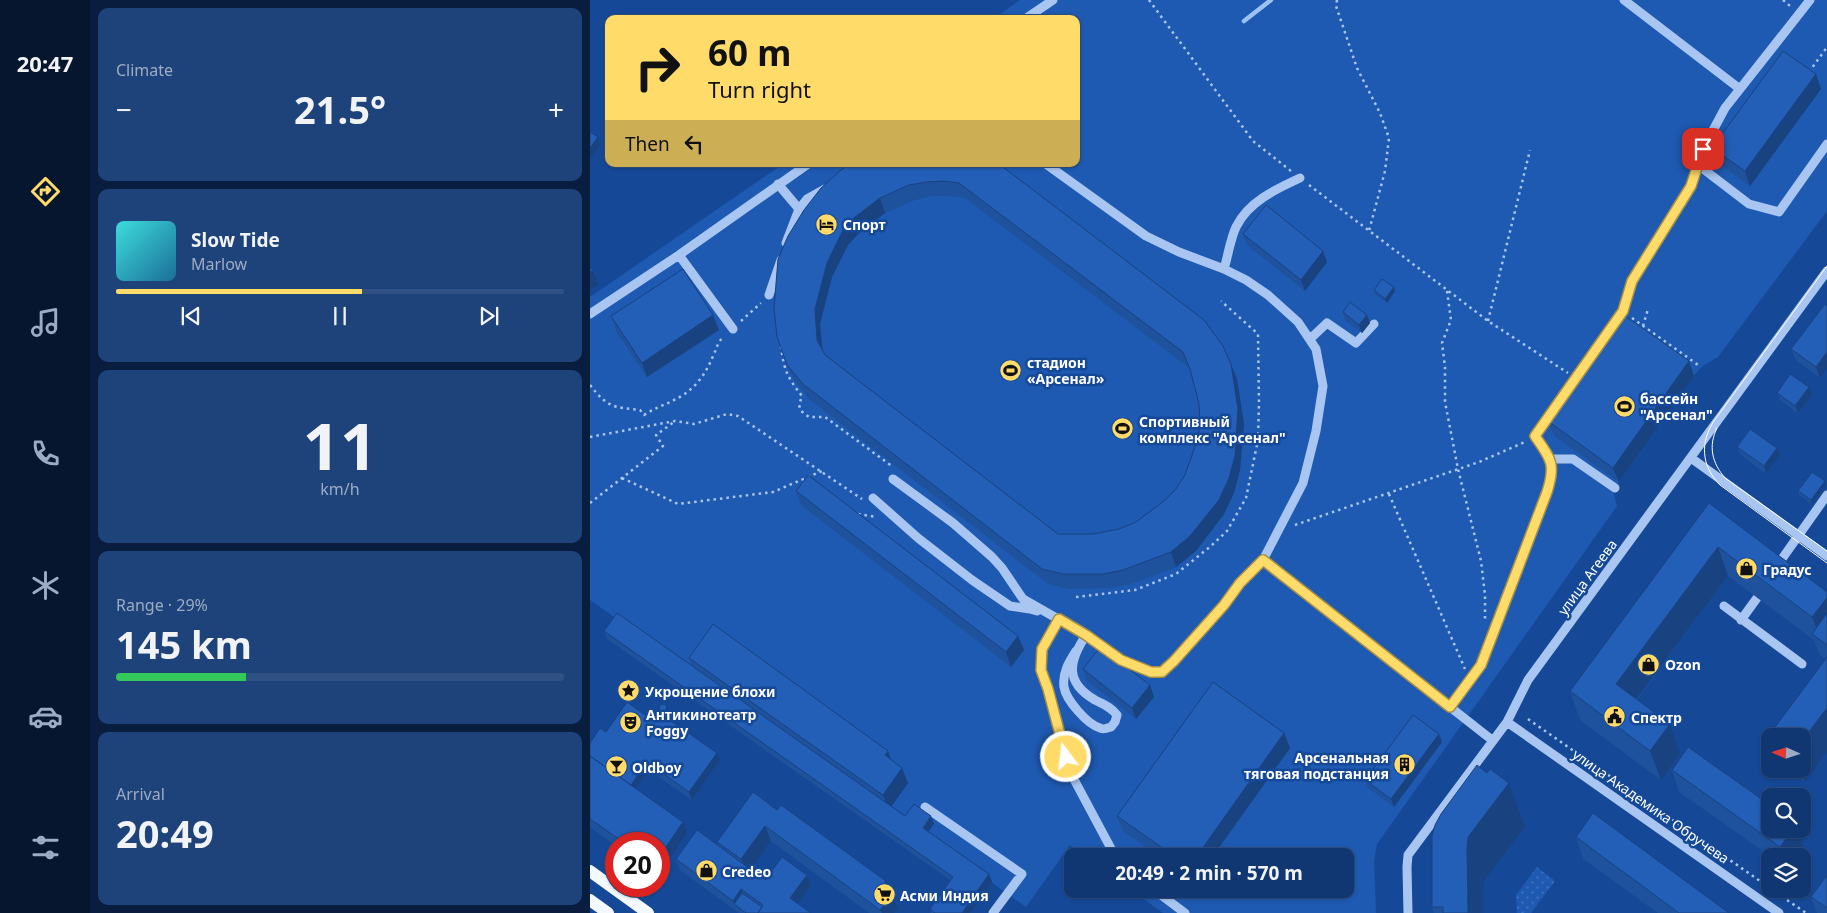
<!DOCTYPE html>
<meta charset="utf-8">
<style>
:root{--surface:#103772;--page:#1e427a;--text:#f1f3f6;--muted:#9cacc4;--line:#305184;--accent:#ffdb6a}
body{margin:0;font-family:"Noto Sans",sans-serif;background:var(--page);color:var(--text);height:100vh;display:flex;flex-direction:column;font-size:19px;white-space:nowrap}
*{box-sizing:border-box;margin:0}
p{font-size:16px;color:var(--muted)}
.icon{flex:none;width:28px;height:28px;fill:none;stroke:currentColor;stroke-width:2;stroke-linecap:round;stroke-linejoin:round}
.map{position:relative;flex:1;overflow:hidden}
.side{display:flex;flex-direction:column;gap:8px;padding:8px;background:#091e3f;width:500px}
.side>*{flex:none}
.hud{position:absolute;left:15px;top:15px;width:475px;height:152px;border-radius:10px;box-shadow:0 1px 4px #0004,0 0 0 1px var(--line);background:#ffdb6a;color:#111;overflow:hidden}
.needle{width:32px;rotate:273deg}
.fabs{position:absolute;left:1171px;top:728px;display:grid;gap:10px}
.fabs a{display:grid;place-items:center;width:50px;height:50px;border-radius:10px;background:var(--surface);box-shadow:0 1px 4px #0004,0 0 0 1px var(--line);font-size:25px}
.speed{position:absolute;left:15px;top:832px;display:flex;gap:10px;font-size:25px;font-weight:700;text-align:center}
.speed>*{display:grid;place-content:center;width:65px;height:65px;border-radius:50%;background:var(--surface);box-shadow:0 1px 4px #0004,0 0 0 1px var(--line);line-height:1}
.speed .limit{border:8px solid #d22;background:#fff;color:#111}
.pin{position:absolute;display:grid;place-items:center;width:42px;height:42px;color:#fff;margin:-21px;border-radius:10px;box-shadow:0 2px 8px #0006}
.me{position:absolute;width:55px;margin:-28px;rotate:345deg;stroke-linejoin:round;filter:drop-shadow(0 0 4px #0008)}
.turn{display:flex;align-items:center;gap:18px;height:105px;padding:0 20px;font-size:22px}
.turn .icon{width:65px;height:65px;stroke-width:2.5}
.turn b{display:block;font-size:35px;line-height:42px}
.then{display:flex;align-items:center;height:48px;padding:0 20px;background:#0003;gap:10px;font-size:19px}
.big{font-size:38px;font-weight:700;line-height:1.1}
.side .widget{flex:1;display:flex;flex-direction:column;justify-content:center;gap:8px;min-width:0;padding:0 18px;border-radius:10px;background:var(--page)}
.side .dial{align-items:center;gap:0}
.dial b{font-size:65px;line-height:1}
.song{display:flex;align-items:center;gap:15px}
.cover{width:60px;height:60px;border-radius:8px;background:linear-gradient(135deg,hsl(180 70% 55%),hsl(200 70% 35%))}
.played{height:5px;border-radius:2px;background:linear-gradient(90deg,var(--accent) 55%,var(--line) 55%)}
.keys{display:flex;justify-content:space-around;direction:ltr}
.heat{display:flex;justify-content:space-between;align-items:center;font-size:28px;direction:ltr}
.charge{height:8px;border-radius:4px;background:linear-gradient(90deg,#34c759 29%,var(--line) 0)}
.trip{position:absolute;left:474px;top:848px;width:290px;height:50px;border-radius:10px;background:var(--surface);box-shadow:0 1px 4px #0004,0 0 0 1px var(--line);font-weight:700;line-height:50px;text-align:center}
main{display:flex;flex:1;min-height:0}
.dock{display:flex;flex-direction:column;width:90px;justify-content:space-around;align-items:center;background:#06162e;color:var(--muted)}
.dock .icon{width:35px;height:35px}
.dock .on{color:var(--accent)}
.dock b{font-size:22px;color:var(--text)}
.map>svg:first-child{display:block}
.park{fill:url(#park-dots)}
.pitch{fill:#1e5ab2}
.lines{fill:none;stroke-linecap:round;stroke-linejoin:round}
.stream{stroke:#9bc1f5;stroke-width:4.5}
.path{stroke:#a9c6f2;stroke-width:2.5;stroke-dasharray:2.5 4;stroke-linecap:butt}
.minor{stroke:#a9c6f2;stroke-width:9}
.major{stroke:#f4f8ff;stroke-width:12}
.tram{stroke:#fff;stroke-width:1}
.wall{fill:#1f529d;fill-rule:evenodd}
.shaded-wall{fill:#194280}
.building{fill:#245fb7;stroke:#194280;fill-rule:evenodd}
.route-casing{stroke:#a68e45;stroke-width:12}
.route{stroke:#ffdb6a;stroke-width:9}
.labels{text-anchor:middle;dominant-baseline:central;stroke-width:5;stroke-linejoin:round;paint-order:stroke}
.poi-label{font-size:14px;font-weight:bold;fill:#fff;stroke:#154998;text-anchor:start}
.street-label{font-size:14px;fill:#fff;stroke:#154998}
</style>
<main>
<nav class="dock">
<b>20:47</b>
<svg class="icon on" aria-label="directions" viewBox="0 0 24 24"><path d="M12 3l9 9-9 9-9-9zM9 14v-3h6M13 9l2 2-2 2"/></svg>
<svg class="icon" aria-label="music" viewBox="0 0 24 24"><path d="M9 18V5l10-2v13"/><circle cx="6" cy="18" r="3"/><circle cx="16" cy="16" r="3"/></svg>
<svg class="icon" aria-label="phone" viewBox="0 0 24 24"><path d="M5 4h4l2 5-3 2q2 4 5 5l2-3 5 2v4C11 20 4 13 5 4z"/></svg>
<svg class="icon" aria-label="climate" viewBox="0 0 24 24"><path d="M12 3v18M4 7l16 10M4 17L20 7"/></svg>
<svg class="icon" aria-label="car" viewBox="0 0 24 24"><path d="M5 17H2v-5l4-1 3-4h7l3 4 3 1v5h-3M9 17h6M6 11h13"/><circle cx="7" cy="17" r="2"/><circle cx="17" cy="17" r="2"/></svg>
<svg class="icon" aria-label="filters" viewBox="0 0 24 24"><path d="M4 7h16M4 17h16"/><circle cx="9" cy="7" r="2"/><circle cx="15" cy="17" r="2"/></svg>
</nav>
<section class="side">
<div class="widget"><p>Climate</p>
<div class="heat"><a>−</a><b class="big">21.5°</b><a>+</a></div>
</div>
<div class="widget">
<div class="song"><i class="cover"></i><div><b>Slow Tide</b><p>Marlow</p></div></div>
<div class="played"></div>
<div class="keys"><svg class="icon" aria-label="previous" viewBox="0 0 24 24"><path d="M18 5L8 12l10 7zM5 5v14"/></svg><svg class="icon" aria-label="pause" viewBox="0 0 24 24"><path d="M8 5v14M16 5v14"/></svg><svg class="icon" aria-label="next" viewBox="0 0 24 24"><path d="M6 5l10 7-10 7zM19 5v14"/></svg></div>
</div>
<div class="widget dial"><b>11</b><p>km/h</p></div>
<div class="widget"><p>Range · 29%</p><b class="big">145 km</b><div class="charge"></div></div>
<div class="widget"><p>Arrival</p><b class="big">20:49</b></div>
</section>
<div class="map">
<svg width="1237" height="913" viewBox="0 0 1237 913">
<defs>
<pattern id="park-dots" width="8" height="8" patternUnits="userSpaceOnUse" patternTransform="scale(1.25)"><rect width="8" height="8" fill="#1e5ab2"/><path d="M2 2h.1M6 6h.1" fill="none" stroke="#4073be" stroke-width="1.8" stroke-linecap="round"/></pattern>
</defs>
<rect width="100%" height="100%" fill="#154998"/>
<path class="park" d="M947,867L965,881L941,913H927L926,895Z"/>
<path class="pitch" d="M430,0H1237V211L1128,357L1111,367L1104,376L1023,491L1027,506L787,844L784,861L786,913H573L540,889H755V856H495L480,845L436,907L336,835L343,824H318L299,810L318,783L104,673L0,600V297L193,164H486V19H403Z"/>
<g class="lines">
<path class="stream" d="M654,21L681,0"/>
<path class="path" d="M559,0L663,141L701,171
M747,0L746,6L767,68L790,113L799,138L795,171L779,231
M1193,0L1200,6
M1219,72L1237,47
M719,185L898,321L978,373
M857,291L861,320L852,343L855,367V402L868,469L891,561L895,595V620
M1042,318L1111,367
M151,321L171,303
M898,321L940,150
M1053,326L1058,309
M191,346C194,370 197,377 212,396L209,405L211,411L219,417H235L303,467
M0,385C18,408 23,407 50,410L54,415C73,403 91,401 107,383C114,375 119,366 123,356C127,348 127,343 134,336
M0,437L85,421L104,424L137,414L148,416L272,499
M32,478L88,504L183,492L232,471
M799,494L875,669
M0,503L73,446L66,435L84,422
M268,514L287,517
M705,525L889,462L935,442
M486,597L545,590L586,574L621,546L637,531L656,498L668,440L669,403L668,334L631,301
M938,719L1180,888
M1181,889L1216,913"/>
<path class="minor" d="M1034,0L1150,89
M435,19L463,0
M1108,165L1159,204L1189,212L1237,144
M188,184L209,209
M196,243L209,209L217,199L235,189
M89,255L143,329
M634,269C638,256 640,240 646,227C658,202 686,189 710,178
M179,295L191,260
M0,314L89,255L218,164
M720,339L737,323L766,343L784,324
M1101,458L1237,556
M961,459H983L1025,488
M303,479L363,523L402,557L412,568L433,599L496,635L531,660L561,672H572L584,661L634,605L650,583L673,560L713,483L726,431L733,386L726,349L708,322L678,295L656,280L634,269L589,252L556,236L456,164
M283,498L328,538L382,580L420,606L440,609L447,611
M673,560L902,740
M1187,566L1237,495
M1134,606L1212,664
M464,617L469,619L452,649L451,670L458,689L479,770L525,856
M1151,620L1167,598
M486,651C479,662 472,673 474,687C476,700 497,724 510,728C513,730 518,728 521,727L525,722L527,715C521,707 513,704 505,700C474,682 479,661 496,635
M860,707L891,665L952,508L962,477L961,459L945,436L1033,311L1042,281L1101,186L1113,149L1135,108L1220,0
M917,722L1189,913
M335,807L432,874L403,913
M563,889L595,913
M818,913L817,867L818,855L917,722L938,680L1237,271"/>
<path class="major" d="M0,871L58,913
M0,900L18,913"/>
<path class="tram" d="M1237,266L1124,421C1110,442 1111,466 1130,485L1237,563
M1127,428C1118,446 1122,463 1135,478L1237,551"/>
</g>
<path class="wall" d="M1231,89L1160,186L1128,163L1122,148Z
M409,164L647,379L654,424L650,470L644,493L634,514L606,551L586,567L538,585L519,588L479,589L458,584L219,399L203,379L187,337L214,210ZM342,196H359L375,198L598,367L602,376L609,404L610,424L607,441L595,475L586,489L574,501L546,522L529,529L503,534H468L235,355L232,349L230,324L242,277L258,245L270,232L295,213L325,200Z
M653,234L737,262L715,291L657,245Z
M784,290L805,291L797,303L785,294Z
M1235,304L1230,378L1206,360L1201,349Z
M753,312L780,323L772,333L755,320Z
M123,315L129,330L57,377L26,331L21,316Z
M1104,376L1029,482L964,436L958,421Z
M1219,387L1222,395L1208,413L1190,400L1187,393Z
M1147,447L1187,448L1190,455L1176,474L1150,454Z
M1236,485L1222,504L1209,495L1208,491Z
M206,491L428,636L434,650L421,667L211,505Z
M1119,503L1237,592V752L1215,782L1197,769H1212V736H1180V734L1236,659L1230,655L1224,640L1138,576L1047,700L1090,754L1071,780L990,720L980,691Z
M14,631L102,666L99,658L301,760L318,783L301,806L315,816L344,824L338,831L399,874L402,882L380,913H341L340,909L360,880L17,639Z
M493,669L560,685L564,697L546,719L497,681Z
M76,706L78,713L77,716H75L130,760L102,800L59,770L46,789L93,822L97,833L69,844H26V846L0,827V743L16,732L55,715L70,713L69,711Z
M694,733L700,748L623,856H568L533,831L527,816Z
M852,742L804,807L777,787L775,780Z
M1082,770L1214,845L1207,856H1180L1089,792Z
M897,773L919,783L935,827L894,881L893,893V913H844L842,907Z
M163,792L302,894L308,908L304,913H279L181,841L160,869L175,880L217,875L221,886L208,904L221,913H149L90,870L86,859L128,845L127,842Z
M986,837L1139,913H1068L993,859Z
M1237,875V913H1227L1221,897Z"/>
<path class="shaded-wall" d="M1226,74L1231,89L1160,186L1155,171Z
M8,137L10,145L0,159V148Z
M290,198L295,213L270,232L258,245L242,277L230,324L233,355L227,340L225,309L237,263L253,230L265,217Z
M733,251L737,262L715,291L711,280Z
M3,271L8,285L0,290V272Z
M804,287L805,291L797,303L795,299Z
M123,315L129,330L57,377L52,363Z
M777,315L780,323L772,333L769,325Z
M1237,352V368L1230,378L1226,367Z
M1099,361L1104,376L1029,482L1023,468Z
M641,364L647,379L654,424L650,470L644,493L634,514L606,551L586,567L581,552Z
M1219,387L1222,395L1208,413L1205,406Z
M1187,448L1190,455L1176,474L1174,466Z
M1235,481L1236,485L1222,504L1221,500Z
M1128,547L1138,576L1036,713L1026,684Z
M1237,598V642L1231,640L1222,617Z
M428,636L434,650L421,667L416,652Z
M560,685L564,697L546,719L542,708Z
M1237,708V752L1215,782L1210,769H1212V741Z
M77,709L78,713L77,716L75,712Z
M1080,724L1090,754L1071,780L1060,751Z
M694,733L700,748L623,856H607Z
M849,734L852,742L804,807L801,799Z
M298,751L303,766L295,755Z
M127,753L130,760L102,800L99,792Z
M57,762L59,770L42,794L39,787Z
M312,768L318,783L299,810L293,795Z
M919,783L935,827L894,881L893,893V913H878L877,849L878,837Z
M341,816L344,824L336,835L333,828Z
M93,822L97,833L69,874V857Z
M175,826L181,841L157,874L151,859Z
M1203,829H1208L1214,845L1207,856H1193L1190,847Z
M399,874L402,882L380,913H372Z
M217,875L221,886L204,909L200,898Z
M296,881L301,895L302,894L308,908L304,913H292L290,910L292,886Z
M151,889L155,900L144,904L143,901Z"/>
<path class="building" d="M1193,51L1226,74L1155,171L1122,148Z
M0,132L8,137L0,148Z
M260,164H409L614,320L633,346L641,364L648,409L645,456L639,478L629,500L600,536L581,552L533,570L513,574H473L452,569L213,384L197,365L187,337L184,308L188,259L198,236L214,210L231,188L251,170ZM353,181L369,183L593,352L600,369L609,404L610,424L607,441L595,475L586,489L574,501L546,522L529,529L503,534H468L235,355L227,340L225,309L237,263L253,230L265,217L290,198L319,185L336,182Z
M676,205L733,251L711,280L653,234Z
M0,266L3,271L0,272Z
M93,269L123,315L52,363L21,316Z
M792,279L804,287L795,299L784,290Z
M760,302L777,315L769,325L753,312Z
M1235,304L1237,306V352L1226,367L1201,349Z
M1034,315L1099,361L1023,468L958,421Z
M1200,374L1219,387L1205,406L1187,393Z
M1160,429L1187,448L1174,466L1147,447Z
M1222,472L1235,481L1221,500L1208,491Z
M218,475L428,636L416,652L206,491Z
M1119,503L1237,592V598L1222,617L1128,547L1026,684L1080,724L1060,751L980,691Z
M27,613L315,816L324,804L341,816L333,828L399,874L372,913H345L340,909L363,877L14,631Z
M1237,613V645L1222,634Z
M123,624L298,751L295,755L312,768L293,795L99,658Z
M510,647L560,685L542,708L493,669Z
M1237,657V708L1212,741V736H1183L1180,734Z
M623,682L694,733L607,856H584L527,816Z
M37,702L55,715L61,707L127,753L99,792L57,762L41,785L0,756V743L10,728L16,732Z
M74,704L76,706L77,709L75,712L72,713L69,711L70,705Z
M823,715L849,734L801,799L775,780Z
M1098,747L1180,805V829H1203L1190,847L1082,770Z
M0,756L93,822L69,857V844H36L0,819Z
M887,765L897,773L900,769L919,783L878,837L877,849L878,913H853V907H842V836L845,825L851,814Z
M163,792L187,810L191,805L296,881L292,886L302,894L290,910L175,826L151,859L127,842Z
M1003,813L1139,913H1089L986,837Z
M107,830L175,880L192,857L217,875L200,898L221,913H168L173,905L151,889L143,901L86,859Z
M1237,875V908L1221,897Z
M152,893L172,907L168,913H156L144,904Z"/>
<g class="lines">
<defs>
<path id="route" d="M476,757L458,689L451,670L452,649L469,619L496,635L531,660L561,672H572L584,661L634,605L650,583L673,560L860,707L891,665L957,492C966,464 961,459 945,436L1033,311L1042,281L1101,186L1113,149"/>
</defs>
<use href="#route" class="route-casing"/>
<use href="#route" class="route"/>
</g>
<defs>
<symbol id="hotel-disc" viewBox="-11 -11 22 22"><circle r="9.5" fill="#ffdb6a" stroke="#154998"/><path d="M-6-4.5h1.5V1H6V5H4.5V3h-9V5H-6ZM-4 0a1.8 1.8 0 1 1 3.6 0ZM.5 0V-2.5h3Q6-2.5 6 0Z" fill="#111"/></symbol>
<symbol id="stadium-disc" viewBox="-11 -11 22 22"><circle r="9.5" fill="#ffdb6a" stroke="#154998"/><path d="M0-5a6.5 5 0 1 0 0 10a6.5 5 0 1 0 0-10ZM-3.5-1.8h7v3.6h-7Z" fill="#111"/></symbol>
<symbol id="shop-disc" viewBox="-11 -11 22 22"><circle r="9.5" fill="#ffdb6a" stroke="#154998"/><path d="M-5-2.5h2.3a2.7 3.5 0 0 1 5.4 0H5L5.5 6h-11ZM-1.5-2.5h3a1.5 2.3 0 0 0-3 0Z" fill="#111"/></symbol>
<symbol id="sight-disc" viewBox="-11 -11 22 22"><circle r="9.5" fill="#ffdb6a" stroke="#154998"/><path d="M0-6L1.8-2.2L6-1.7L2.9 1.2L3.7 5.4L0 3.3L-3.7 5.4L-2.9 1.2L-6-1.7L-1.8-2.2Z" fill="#111"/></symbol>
<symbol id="civic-disc" viewBox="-11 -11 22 22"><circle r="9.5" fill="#ffdb6a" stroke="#154998"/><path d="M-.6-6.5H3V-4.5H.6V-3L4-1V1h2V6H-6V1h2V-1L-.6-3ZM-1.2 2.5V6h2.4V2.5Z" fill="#111"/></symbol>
<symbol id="theatre-disc" viewBox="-11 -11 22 22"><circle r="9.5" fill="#ffdb6a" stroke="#154998"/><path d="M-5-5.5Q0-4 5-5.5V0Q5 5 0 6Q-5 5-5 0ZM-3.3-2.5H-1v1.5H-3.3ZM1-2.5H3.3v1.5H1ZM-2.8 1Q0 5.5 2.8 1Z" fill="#111"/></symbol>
<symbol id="building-disc" viewBox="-11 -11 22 22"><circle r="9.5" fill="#ffdb6a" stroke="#154998"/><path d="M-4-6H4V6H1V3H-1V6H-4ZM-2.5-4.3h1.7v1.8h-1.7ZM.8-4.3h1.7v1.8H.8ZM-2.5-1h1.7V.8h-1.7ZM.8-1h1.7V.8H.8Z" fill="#111"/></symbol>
<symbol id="bar-disc" viewBox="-11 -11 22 22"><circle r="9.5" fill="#ffdb6a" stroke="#154998"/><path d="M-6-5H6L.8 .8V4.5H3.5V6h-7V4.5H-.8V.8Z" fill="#111"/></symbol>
<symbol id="supermarket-disc" viewBox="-11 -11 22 22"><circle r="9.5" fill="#ffdb6a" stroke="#154998"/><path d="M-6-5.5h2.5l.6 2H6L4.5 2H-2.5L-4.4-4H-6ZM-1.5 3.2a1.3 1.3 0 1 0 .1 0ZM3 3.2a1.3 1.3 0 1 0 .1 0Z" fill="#111"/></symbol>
</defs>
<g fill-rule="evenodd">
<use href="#hotel-disc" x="224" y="212" width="25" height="25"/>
<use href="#stadium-disc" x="408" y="358" width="25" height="25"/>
<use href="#stadium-disc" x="1022" y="394" width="25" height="25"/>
<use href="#stadium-disc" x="520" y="416" width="25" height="25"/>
<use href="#shop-disc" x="1144" y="556" width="25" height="25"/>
<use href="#shop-disc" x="1046" y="652" width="25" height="25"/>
<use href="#sight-disc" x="26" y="678" width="25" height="25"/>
<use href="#civic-disc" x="1012" y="704" width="25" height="25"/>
<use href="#theatre-disc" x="28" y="710" width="25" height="25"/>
<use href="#building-disc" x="802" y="752" width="25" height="25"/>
<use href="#bar-disc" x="14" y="754" width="25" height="25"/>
<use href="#shop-disc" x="104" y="858" width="25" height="25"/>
<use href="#supermarket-disc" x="282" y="882" width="25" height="25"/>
</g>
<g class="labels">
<g class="poi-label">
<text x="253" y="224">Спорт</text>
<text x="437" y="362">стадион<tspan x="437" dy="16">«Арсенал»</tspan></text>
<text x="1050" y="398">бассейн<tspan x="1050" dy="16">"Арсенал"</tspan></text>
<text x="549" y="421">Спортивный<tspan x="549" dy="16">комплекс "Арсенал"</tspan></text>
<text x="1173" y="569">Градус</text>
<text x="1075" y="664">Ozon</text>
<text x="55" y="691">Укрощение блохи</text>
<text x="56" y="714">Антикинотеатр<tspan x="56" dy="16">Foggy</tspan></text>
<text x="1041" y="717">Спектр</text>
<text x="799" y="757" text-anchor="end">Арсенальная<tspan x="799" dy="16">тяговая подстанция</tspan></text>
<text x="42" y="767">Oldboy</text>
<text x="132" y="871">Credeo</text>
<text x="310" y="895">Асми Индия</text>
</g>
<g class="street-label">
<text transform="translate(997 577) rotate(-54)">улица Агеева</text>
<text transform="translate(1061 806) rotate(35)">улица Академика Обручева</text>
</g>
</g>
</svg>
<div class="fabs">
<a><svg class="needle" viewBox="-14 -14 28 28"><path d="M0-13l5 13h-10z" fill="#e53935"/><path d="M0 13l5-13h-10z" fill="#9cacc4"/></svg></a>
<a><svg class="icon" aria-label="search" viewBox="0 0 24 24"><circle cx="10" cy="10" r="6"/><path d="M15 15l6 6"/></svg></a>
<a><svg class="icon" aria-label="layers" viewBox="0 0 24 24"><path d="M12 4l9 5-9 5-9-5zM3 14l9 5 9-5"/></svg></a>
</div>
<div class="speed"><div class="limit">20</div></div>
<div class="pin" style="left:1113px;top:149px;background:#d93025"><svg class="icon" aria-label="arrive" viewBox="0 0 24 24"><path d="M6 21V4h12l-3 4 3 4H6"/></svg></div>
<svg class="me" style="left:476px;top:757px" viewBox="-20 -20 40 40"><circle r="17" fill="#ffdb6a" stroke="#fff" stroke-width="3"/><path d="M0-11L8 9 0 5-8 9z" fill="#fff"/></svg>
<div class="trip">20:49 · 2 min · 570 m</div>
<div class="hud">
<div class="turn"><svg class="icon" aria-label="right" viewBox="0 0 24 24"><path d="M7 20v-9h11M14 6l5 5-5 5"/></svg><div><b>60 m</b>Turn right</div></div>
<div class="then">Then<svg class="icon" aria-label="left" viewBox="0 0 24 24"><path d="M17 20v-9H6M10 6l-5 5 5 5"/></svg></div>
</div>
</div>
</main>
